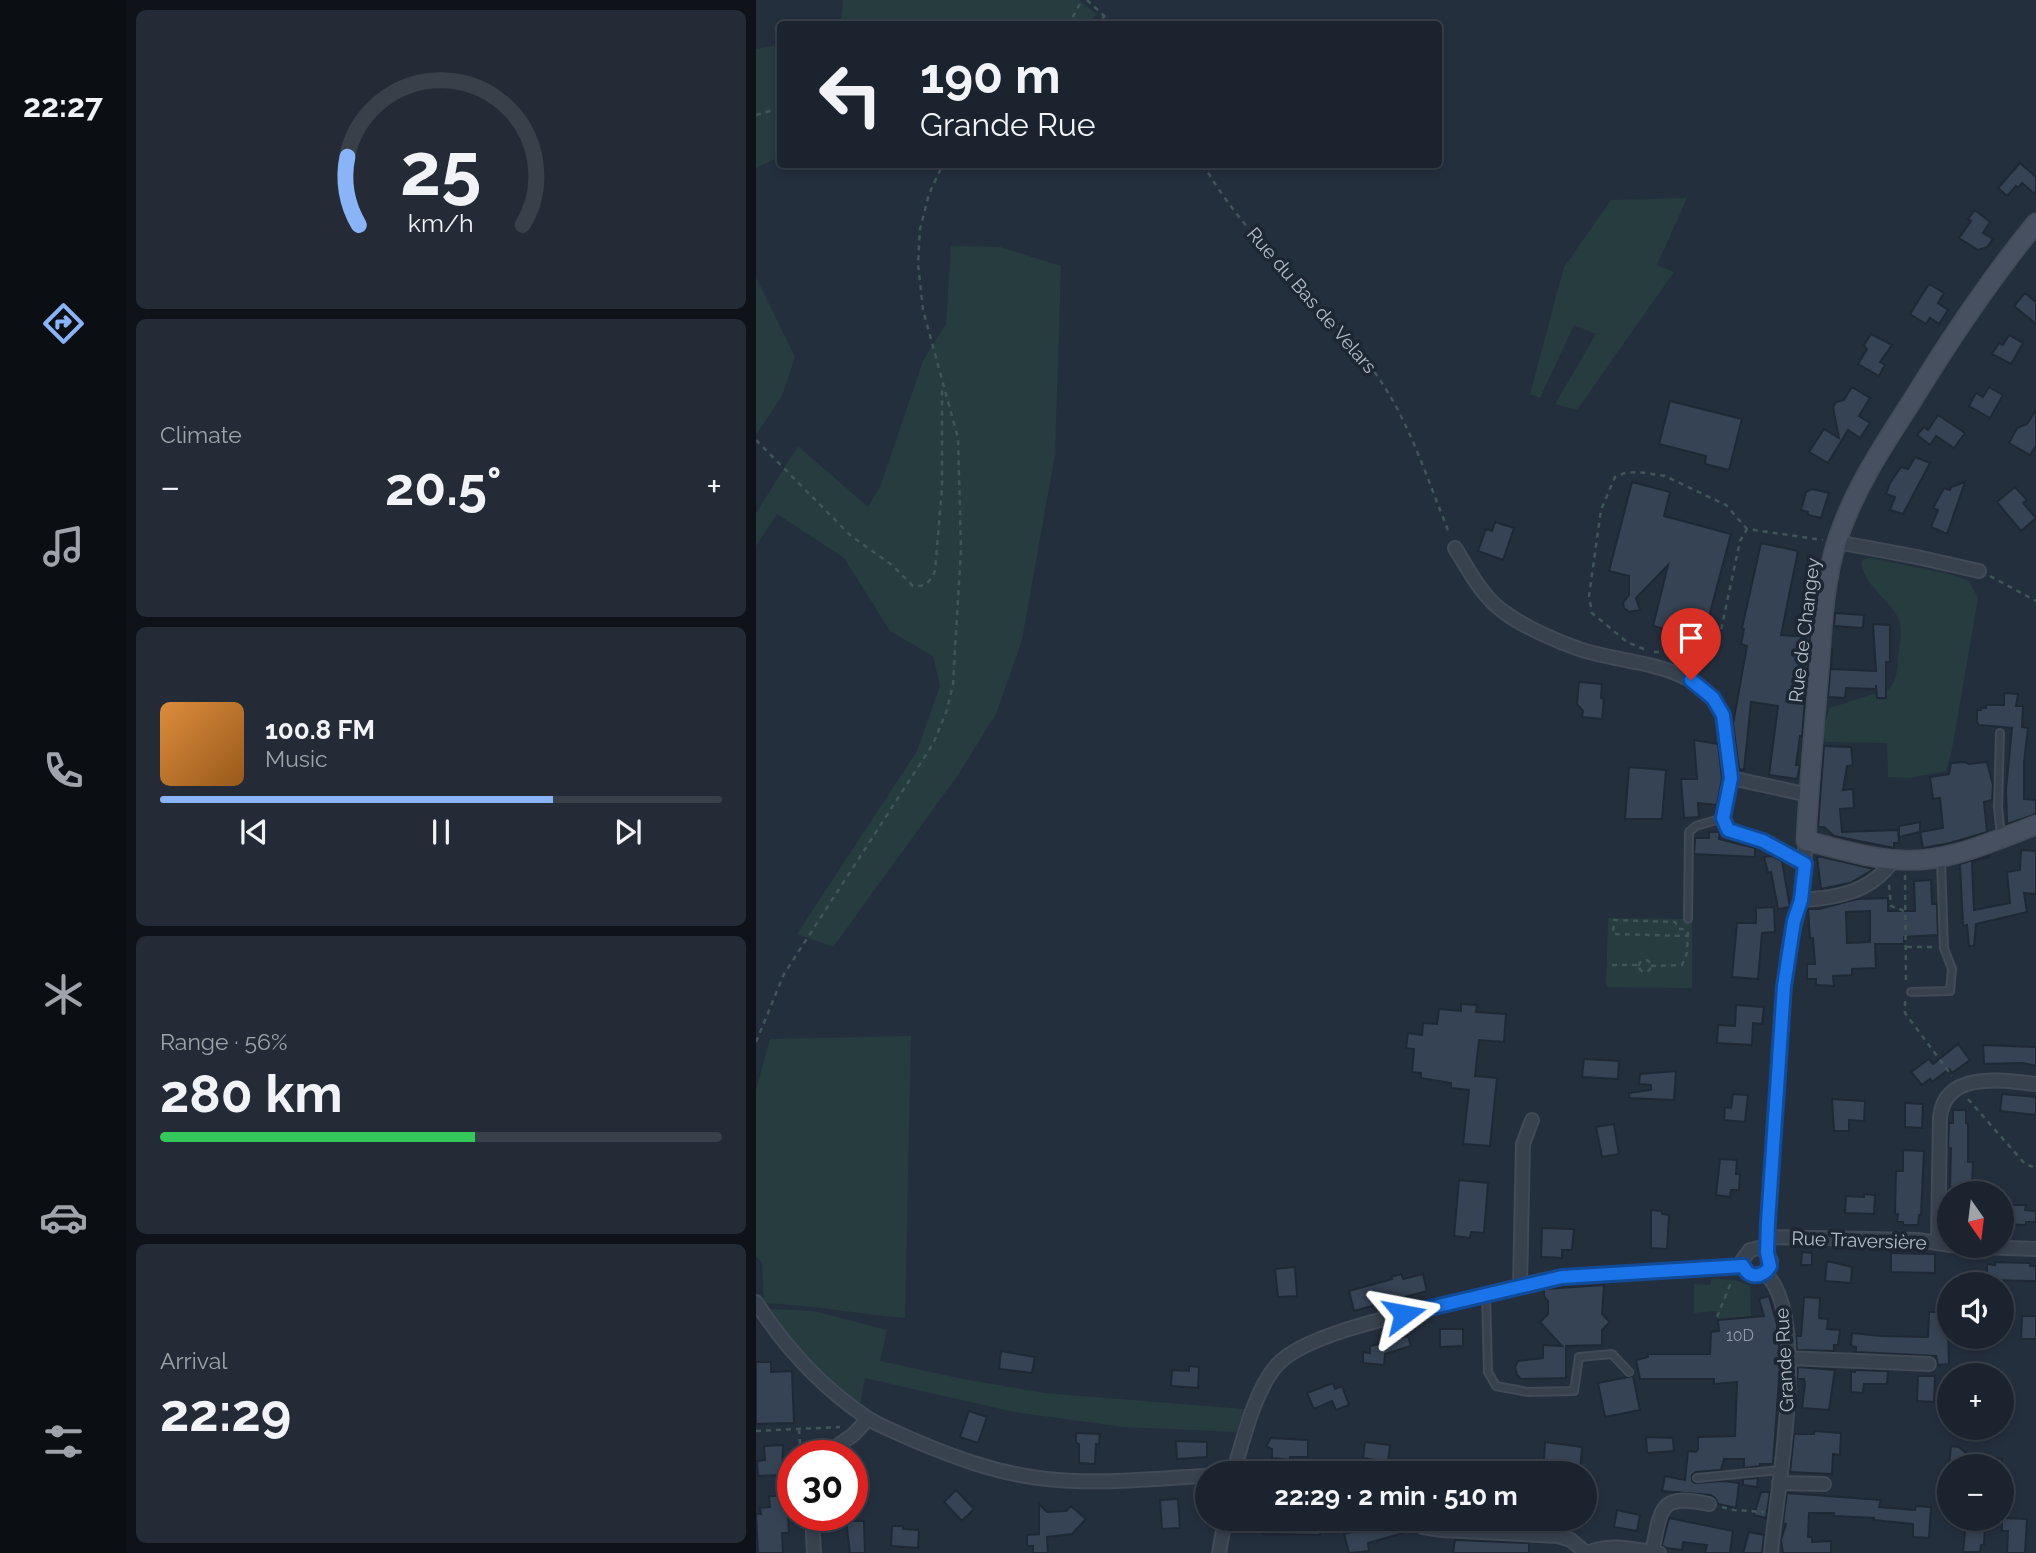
<!DOCTYPE html>
<meta charset="utf-8">
<style>
:root{--surface:#1b232e;--page:#242b36;--text:#f1f3f6;--muted:#a0a4aa;--line:#39404a;--accent:#8ab4f8}
body{margin:0;font-family:Raleway,sans-serif;background:var(--page);color:var(--text);height:100vh;display:flex;flex-direction:column;font-size:26px;white-space:nowrap}
*{box-sizing:border-box;margin:0}
p{font-size:23px;color:var(--muted)}
.icon{flex:none;width:38px;height:38px;fill:none;stroke:currentColor;stroke-width:2;stroke-linecap:round;stroke-linejoin:round}
.map{position:relative;flex:1;overflow:hidden}
.sheet{display:flex;flex-direction:column;gap:10px;padding:10px;background:#0f1319;width:630px}
.sheet>*{flex:none}
.hud{position:absolute;left:21px;top:21px;width:665px;height:147px;border-radius:7px;box-shadow:0 4px 10px #0003,0 0 0 2px var(--line);background:#1b232e;color:var(--text);overflow:hidden}
.needle{width:46px;rotate:166deg}
.tools{position:absolute;left:1181px;top:1181px;display:grid;gap:14px}
.tools a{display:grid;place-items:center;width:77px;height:77px;border-radius:50%;background:var(--surface);box-shadow:0 4px 10px #0003,0 0 0 2px var(--line);font-size:35px}
.speed{position:absolute;left:21px;top:1440px;display:flex;gap:14px;font-size:35px;font-weight:700;text-align:center}
.speed>*{display:grid;place-content:center;width:91px;height:91px;border-radius:50%;background:var(--surface);box-shadow:0 4px 10px #0003,0 0 0 2px var(--line);line-height:1}
.speed .limit{border:10px solid #d22;background:#fff;color:#111}
.pin{position:absolute;display:grid;place-items:center;width:60px;height:60px;color:#fff;margin:-72px -30px;border-radius:50% 50% 50% 0;rotate:-45deg;box-shadow:0 0 7px #0007}
.pin .icon{rotate:45deg}
.me{position:absolute;width:77px;margin:-38px;rotate:77deg;stroke-linejoin:round;filter:drop-shadow(0 0 5px #0008)}
.turn{display:flex;align-items:center;gap:24px;height:147px;padding:0 28px;font-size:32px}
.turn .icon{width:91px;height:91px;stroke-width:2.5}
.turn b{display:block;font-size:49px;line-height:60px}
.big{font-size:52px;font-weight:700;line-height:1.1}
.sheet .tile{flex:1;display:flex;flex-direction:column;justify-content:center;gap:10px;min-width:0;padding:0 24px;border-radius:10px;background:var(--page)}
.sheet .dial{align-items:center;gap:0}
.dial svg{height:182px;overflow:visible;fill:none;stroke:var(--line);stroke-width:7;stroke-linecap:round;text-anchor:middle}
.dial text{fill:var(--text);stroke:none}
.song{display:flex;align-items:center;gap:21px}
.cover{width:84px;height:84px;border-radius:10px;background:linear-gradient(135deg,hsl(30 70% 55%),hsl(30 70% 35%))}
.played{height:7px;border-radius:4px;background:linear-gradient(90deg,var(--accent) 70%,var(--line) 70%)}
.keys{display:flex;justify-content:space-around;direction:ltr}
.heat{display:flex;justify-content:space-between;align-items:center;font-size:38px;direction:ltr}
.charge{height:10px;border-radius:5px;background:linear-gradient(90deg,#34c759 56%,var(--line) 0)}
.trip{position:absolute;left:439px;top:1461px;width:402px;height:70px;border-radius:35px;background:var(--surface);box-shadow:0 4px 10px #0003,0 0 0 2px var(--line);font-weight:700;line-height:70px;text-align:center}
main{display:flex;flex:1;min-height:0}
.dock{display:flex;flex-direction:column;width:126px;justify-content:space-around;align-items:center;background:#0b0e12;color:var(--muted)}
.dock .icon{width:49px;height:49px}
.dock .current{color:var(--accent)}
.dock b{font-size:32px;color:var(--text)}
.map>svg:first-child{display:block}
.green{fill:#263c3f}
.building{fill:#364354;stroke:#1f2835;stroke-width:2;fill-rule:evenodd}
.lines{fill:none;stroke-linecap:round;stroke-linejoin:round}
.lane-casing{stroke:#414a57;stroke-width:10}
.street-casing{stroke:#414a57;stroke-width:16}
.secondary-casing{stroke:#414a57;stroke-width:21}
.path{stroke:#3f5557;stroke-width:2.5;stroke-dasharray:5 5;stroke-linecap:butt}
.lane{stroke:#38414e;stroke-width:6}
.street{stroke:#38414e;stroke-width:12}
.secondary{stroke:#465061;stroke-width:18}
.route-casing{stroke:#114b97;stroke-width:18}
.route{stroke:#1a73e8;stroke-width:12}
.labels{text-anchor:middle;dominant-baseline:central;stroke-width:7;stroke-linejoin:round;paint-order:stroke}
.number-label{font-size:16px;fill:#929caa}
.street-label{font-size:19px;fill:#b4bcc9;stroke:#1d2633}
</style>
<main>
<nav class="dock">
<b>22:27</b>
<svg class="icon current" aria-label="directions" viewBox="0 0 24 24"><path d="M12 3l9 9-9 9-9-9zM9 14v-3h6M13 9l2 2-2 2"/></svg>
<svg class="icon" aria-label="music" viewBox="0 0 24 24"><path d="M9 18V5l10-2v13"/><circle cx="6" cy="18" r="3"/><circle cx="16" cy="16" r="3"/></svg>
<svg class="icon" aria-label="phone" viewBox="0 0 24 24"><path d="M5 4h4l2 5-3 2q2 4 5 5l2-3 5 2v4C11 20 4 13 5 4z"/></svg>
<svg class="icon" aria-label="climate" viewBox="0 0 24 24"><path d="M12 3v18M4 7l16 10M4 17L20 7"/></svg>
<svg class="icon" aria-label="car" viewBox="0 0 24 24"><path d="M5 17H2v-5l4-1 3-4h7l3 4 3 1v5h-3M9 17h6M6 11h13"/><circle cx="7" cy="17" r="2"/><circle cx="17" cy="17" r="2"/></svg>
<svg class="icon" aria-label="filters" viewBox="0 0 24 24"><path d="M4 7h16M4 17h16"/><circle cx="9" cy="7" r="2"/><circle cx="15" cy="17" r="2"/></svg>
</nav>
<section class="sheet">
<div class="tile dial"><svg viewBox="0 0 100 80">
<path d="M14 69A42 42 0 1 1 86 69"/>
<path d="M14 69A42 42 0 0 1 9 39" stroke="#8ab4f8"/>
<text x="50" y="56" font-size="32" font-weight="700">25</text>
<text x="50" y="72" font-size="11">km/h</text>
</svg></div>
<div class="tile"><p>Climate</p>
<div class="heat"><a>−</a><b class="big">20.5°</b><a>+</a></div>
</div>
<div class="tile">
<div class="song"><i class="cover"></i><div><b>100.8 FM</b><p>Music</p></div></div>
<div class="played"></div>
<div class="keys"><svg class="icon" aria-label="previous" viewBox="0 0 24 24"><path d="M18 5L8 12l10 7zM5 5v14"/></svg><svg class="icon" aria-label="pause" viewBox="0 0 24 24"><path d="M8 5v14M16 5v14"/></svg><svg class="icon" aria-label="next" viewBox="0 0 24 24"><path d="M6 5l10 7-10 7zM19 5v14"/></svg></div>
</div>
<div class="tile"><p>Range · 56%</p><b class="big">280 km</b><div class="charge"></div></div>
<div class="tile"><p>Arrival</p><b class="big">22:29</b></div>
</section>
<div class="map">
<svg width="1280" height="1553" viewBox="0 0 1280 1553">
<rect width="100%" height="100%" fill="#242f3e"/>
<path class="green" d="M87,0H323L341,15L328,24H85Z
M24,45V157L0,168V49Z
M931,198L901,265L918,272L821,410L799,404L840,334L818,325L784,398L774,394L808,267L855,200Z
M195,246L244,247L305,266L299,454L266,640L240,714L202,775L77,947L41,934L161,751L184,686L177,656L134,631L88,558L21,514L0,546V513L42,446L112,507L124,487L167,361L190,324Z
M0,277L39,357L26,396L0,435Z
M1113,558L1193,574L1213,581L1222,598L1196,749L1190,771L1152,778L1132,777L1131,743L1069,742C1065,732 1070,719 1074,708L1133,689C1141,680 1141,670 1142,658C1143,647 1147,631 1143,620C1136,601 1107,586 1105,561Z
M852,918L932,919L936,921V988L850,987Z
M155,1036L149,1318C101,1314 56,1305 8,1303L6,1262L0,1257V1090L14,1039Z
M956,1278L982,1281L994,1286L995,1317L962,1320L960,1311L938,1313V1284L954,1285Z
M12,1309L58,1311L131,1330L124,1361L207,1379L288,1393L488,1409L481,1432L367,1427L258,1412L109,1378L104,1405L40,1347Z"/>
<path class="building" d="M1264,163L1280,177V195L1266,183L1262,188L1260,186L1251,196L1242,188Z
M1219,210L1234,222L1227,233L1237,239L1231,247L1222,250L1203,238L1215,221L1212,219Z
M1173,284L1188,293L1182,303L1192,310L1183,324L1174,318L1170,324L1154,314Z
M1269,293L1280,302V324L1258,306Z
M1115,334L1136,345L1124,362L1129,365L1123,376L1102,364L1111,349L1108,345Z
M1253,335L1267,343L1255,364L1236,354L1243,343L1247,345Z
M1096,387L1114,398L1103,416L1114,423L1104,438L1092,430L1072,463L1053,452L1068,429L1083,438L1077,407L1080,402L1088,400Z
M1233,387L1247,395L1234,418L1213,406L1220,393L1227,397Z
M914,401L986,419L973,470L949,464L950,456L903,444Z
M1280,410V446L1274,455L1253,443L1261,428L1271,424Z
M1182,415L1209,433L1198,448L1180,436L1174,445L1161,435L1168,427L1172,430Z
M1159,457L1174,463L1147,514L1134,510L1139,497L1130,494L1134,483L1145,467L1152,469Z
M876,482L914,492L908,516L975,534L947,639L897,626L912,565L880,598L884,610L873,612L868,608L867,603L873,595V576L853,571Z
M1209,482L1191,534L1175,527L1182,510L1177,508L1188,488L1194,490L1195,487Z
M1259,487L1271,500L1267,503L1280,518L1265,531L1241,502Z
M1056,489L1073,493L1065,518L1052,515V512L1045,510L1050,492Z
M739,522L758,528L747,560L722,551L730,529L736,531Z
M1005,543L1042,551L1025,635L1054,637L1046,736H1044L1040,765H1044L1041,779L1013,775L1022,706L995,702L988,770L983,769L977,724L991,646L985,644L988,629L986,628Z
M1079,613L1108,615L1107,628L1078,626Z
M1117,624L1134,625V662H1130V698H1121L1120,685V689L1090,688L1089,698L1072,697L1076,648L1075,669L1120,671Z
M823,682L846,684L845,698L848,699L846,719L826,717L827,711L821,704Z
M1248,693L1262,694L1260,706H1267L1266,727L1272,728L1268,762V799L1280,800V814L1251,824L1250,789L1256,728L1223,725L1221,722V710H1225V708H1230V705H1248Z
M938,740L962,744L966,778L961,805L942,803L943,817L928,818L925,779H941Z
M1068,746L1095,747L1097,765L1091,766L1087,790L1097,789L1098,808L1084,809L1086,832L1142,830L1143,843H1138V848L1078,836L1068,827H1062Z
M1209,762L1213,764L1231,762L1237,785L1236,800L1228,802L1231,832L1194,843L1167,848L1164,832L1187,828L1184,798L1177,799L1174,777L1193,774L1195,763Z
M873,767L910,770L906,819H869Z
M1164,822V832L1143,837V826Z
M953,832H964L963,839L999,848V857L938,854L939,838H953Z
M1265,850L1280,851V894L1268,893L1271,912L1220,924L1218,946H1213L1211,925L1207,926L1204,864L1233,855V857L1216,862L1218,910L1254,903L1251,872L1264,870Z
M1016,856L1026,861L1034,907L1022,909L1015,872L1012,873L1008,857Z
M1061,857H1066L1118,869L1094,883L1065,889Z
M1175,880L1176,904H1181L1182,935L1148,937V944H1119L1120,968L1096,969V975L1077,976L1078,986L1060,985V979H1051V964H1059L1057,938L1054,939L1052,909H1063L1101,899L1132,898V911H1159L1158,881ZM1114,911V942L1091,943L1090,912Z
M1018,907L1019,932L1006,933L1002,979L976,977L981,923H1000V908Z
M705,1004L721,1005L720,1012L750,1014L748,1042L723,1040L719,1076L741,1078L734,1146L707,1144L713,1090L695,1088V1083L665,1078V1073L656,1072L658,1049L650,1048L652,1033L666,1035L667,1023L681,1024L683,1009L705,1011Z
M980,1005L1008,1007L1006,1024L997,1023L996,1045L961,1043L962,1025L979,1026Z
M1202,1044L1214,1060L1196,1073L1193,1069L1176,1082L1174,1079L1166,1085L1155,1072L1173,1059L1177,1064Z
M1227,1045L1280,1047V1066L1267,1063L1228,1064Z
M828,1059L863,1061L862,1079L826,1077Z
M920,1071L918,1100L873,1098V1093L895,1090V1085L883,1084L884,1074Z
M977,1094L992,1095L989,1122L968,1120L969,1107L975,1108Z
M1246,1094L1280,1097V1115L1244,1111Z
M1076,1099L1109,1101L1108,1121L1093,1120V1131H1078Z
M1149,1103L1167,1104L1166,1128L1149,1127Z
M1197,1110H1210V1123L1212,1124V1162H1217L1216,1187H1194L1195,1148H1192L1193,1123H1197Z
M858,1124L863,1154L846,1157L840,1127Z
M1147,1150L1168,1151L1165,1215H1163L1162,1225H1147V1222H1141L1142,1214H1139L1140,1171H1147Z
M964,1159L981,1160L980,1174H984L983,1190H975L974,1197L960,1195Z
M703,1180L732,1183L728,1233L715,1232L714,1238L698,1236Z
M1108,1194L1119,1195L1118,1214L1089,1213L1090,1196L1108,1197Z
M1246,1205H1270L1269,1210L1280,1211V1222H1270V1225L1246,1224Z
M895,1210L906,1211V1214L913,1215L911,1249L895,1248Z
M786,1228L818,1229L816,1250H806V1258L785,1257Z
M1046,1252L1056,1253V1265H1045Z
M1135,1253L1179,1254V1273L1135,1272Z
M1071,1261L1096,1267L1095,1283L1069,1281Z
M1239,1262L1274,1263V1266H1280V1281L1231,1280V1264L1239,1265Z
M539,1267L541,1296L522,1297L519,1269Z
M645,1274L647,1279L667,1274L671,1291L598,1311L593,1291L636,1279L635,1277Z
M848,1285L846,1314L854,1322L846,1330V1345L810,1346V1378L765,1379L761,1375L759,1367L762,1361L787,1358V1345L806,1346L784,1322L792,1314V1301L788,1296V1289Z
M1013,1296L1022,1328L1024,1365L1017,1464H1004V1466L988,1468V1459H968L965,1470L940,1472L936,1475V1481L939,1483L967,1481L983,1483L980,1508L962,1504L959,1498L955,1495L906,1491L909,1476L929,1480L932,1451L940,1452L942,1449V1437L979,1436L981,1382L958,1384V1379H884L880,1360L892,1357V1354H954L955,1332L963,1331L962,1320L1008,1316L1003,1299Z
M1048,1297L1064,1298L1063,1318L1072,1319L1071,1329L1084,1330L1082,1345H1078V1351L1041,1350L1040,1336H1045Z
M1173,1312H1194V1329H1192L1193,1364L1182,1365L1180,1356L1100,1352V1347L1095,1346L1096,1333L1125,1336L1172,1337Z
M1266,1316H1280V1339H1265Z
M684,1329H707V1346L684,1347Z
M652,1336L655,1346L629,1354L628,1365L607,1363V1352L614,1353V1346Z
M245,1351L279,1357L276,1373L243,1369Z
M0,1362H15V1372L36,1371L38,1423L0,1424Z
M433,1366L443,1367L442,1388L415,1386L416,1370L433,1371Z
M1042,1367L1079,1370L1073,1410L1046,1408L1049,1384L1048,1379H1041Z
M1099,1370L1132,1371L1131,1384H1108L1107,1393L1095,1392V1371L1099,1372Z
M877,1376L884,1410L849,1417L842,1383Z
M1162,1376H1179L1178,1402L1161,1401Z
M577,1383L579,1389L586,1386L593,1405L580,1410L576,1401L558,1409L551,1393Z
M213,1411L231,1417L222,1443L204,1437Z
M1058,1431L1085,1433L1084,1455L1077,1454L1076,1474L1034,1472L1038,1434H1058Z
M320,1433L344,1434L343,1444H340L339,1464L323,1463V1444L320,1443Z
M890,1437L917,1438L918,1451L891,1453Z
M515,1438L552,1440V1457H534V1460L516,1458V1449L510,1446Z
M420,1441L451,1442V1457L421,1459Z
M609,1442L634,1445L632,1462L607,1458Z
M789,1442L826,1447L824,1474H787Z
M27,1445L26,1475L2,1476L1,1461L9,1460L8,1446Z
M1195,1446L1203,1447L1211,1454L1246,1459L1245,1466H1193Z
M1002,1478L1001,1487L987,1485V1479Z
M200,1490L218,1509L206,1521L188,1502Z
M1005,1492H1014L1010,1518L998,1515Z
M1031,1493L1125,1500L1123,1507L1159,1510L1160,1506L1175,1507L1173,1538L1157,1537V1524L1117,1520L1118,1518L1078,1516V1513H1053L1052,1537H1056V1542L1075,1541V1553H1027L1025,1540L1030,1524L1027,1523Z
M13,1496H25L26,1499H31L33,1533H26L27,1553H2L0,1514H5L4,1508L14,1507Z
M422,1499L424,1528L406,1529L404,1500Z
M283,1504L291,1512L310,1511L315,1506L330,1519L316,1534L291,1537L292,1553H277V1546H271V1535L283,1534Z
M861,1510L884,1515L881,1531L858,1527Z
M913,1518L977,1531L974,1553H949L951,1545L927,1542L926,1550L910,1548L906,1545Z
M1246,1518L1271,1519L1269,1553H1251L1252,1531H1246Z
M508,1519H563L564,1535L507,1534Z
M741,1519H773V1526L740,1524Z
M90,1521H108L109,1553H94Z
M646,1522L651,1532L612,1543L613,1551L593,1553L588,1534Z
M1210,1522L1229,1523L1228,1545H1225L1224,1552H1207Z
M136,1526H147V1529L163,1530L162,1548L135,1546Z
M993,1532L1008,1535L1006,1553H987Z
M699,1540L773,1543V1553H697Z"/>
<g class="lines">
<defs>
<path id="lane" d="M1244,733L1242,807L1245,836
M932,919L933,832L940,826L967,818
M1155,992L1194,991L1196,969L1188,948L1185,860
M730,1294L732,1372L740,1386L772,1392L818,1391L823,1357L856,1354L873,1372
M941,1478L1025,1470"/>
<path id="street" d="M1081,542L1161,557L1223,571
M699,548C713,570 726,597 748,612C768,627 802,642 826,650C873,665 943,662 967,715L975,778L1053,795
M975,778L967,818L972,830L1007,841L1049,864
M1045,900C1081,898 1116,892 1137,860
M1011,1237L1162,1240L1194,1245
M1182,1243L1184,1117C1189,1071 1246,1080 1280,1084
M1200,1246L1280,1249
M1009,1273L1015,1261L1011,1252V1237L1028,986L1032,952L1045,900L1050,841
M1009,1273C1056,1316 1020,1493 1015,1553
M1009,1273L996,1275L989,1270L986,1261L994,1250L1003,1248L1011,1252
M764,1285L767,1144L776,1120
M0,1302C28,1346 66,1387 110,1417C121,1425 136,1430 148,1436C194,1456 241,1474 291,1479C343,1485 399,1478 452,1476
M1031,1358L1173,1364
M67,1456L97,1435L112,1419
M477,1474C487,1441 498,1391 521,1365C551,1331 665,1311 711,1299C735,1293 759,1287 783,1281L806,1277L987,1266
M1023,1483L1068,1484
M56,1516L58,1553
M656,1519L667,1527L686,1530L802,1536L815,1540L830,1553
M896,1552C906,1508 902,1493 953,1504
M463,1553L469,1519
M832,1553C852,1542 881,1550 903,1553"/>
<path id="secondary" d="M1280,223C1234,279 1194,339 1156,401C1127,446 1098,489 1081,541C1068,582 1066,628 1063,672C1058,728 1053,784 1050,841C1081,848 1113,859 1145,860C1192,863 1237,841 1280,825"/>
</defs>
<use href="#lane" class="lane-casing"/>
<use href="#street" class="street-casing"/>
<use href="#secondary" class="secondary-casing"/>
<path class="path" d="M331,0L357,24
M310,24L314,22L326,0
M338,24L349,16
M0,115L24,108
M447,164C490,240 562,297 614,366C653,417 670,477 694,535
M0,440L95,536L136,565L157,586C170,587 174,582 179,571L186,488V385
M1234,576L1280,601
M888,649L871,642L836,613L833,596L845,510L859,477L869,473L883,472L909,476L970,505L991,529
M898,652H922L934,657
M923,661L961,649L984,541L991,529L1067,540
M1149,875L1150,984
M1133,885L1135,906L1146,910L1150,914
M928,929H923L919,922L858,920L857,934L931,936
M1151,947H1178
M883 966a6 6 0 1 1 12 0a6 6 0 1 1-12 0Z
M856,965H882
M895,966L926,965L931,953L932,927
M1149,1001V1013L1196,1076
M0,1042L28,974L177,744L191,710L197,684L205,549L202,438L167,310L162,264L164,229L173,194L187,164
M1212,1099L1269,1164L1280,1168
M961,1317L976,1280
M43,1429L45,1456
M0,1431L84,1427
M966,1507L978,1510L1008,1512"/>
<use href="#lane" class="lane"/>
<use href="#street" class="street"/>
<use href="#secondary" class="secondary"/>
</g>
<g class="lines">
<defs>
<path id="route" d="M648,1314L806,1277L987,1266C993,1279 1007,1278 1014,1266L1011,1252L1012,1222L1028,986L1038,921L1045,900L1049,864L1007,841L972,830L967,818L975,778L967,715L957,698L935,680"/>
</defs>
<use href="#route" class="route-casing"/>
<use href="#route" class="route"/>
</g>
<g class="labels">
<g class="number-label">
<text x="984" y="1335">10D</text>
</g>
<g class="street-label">
<text transform="translate(556 300) rotate(49)">Rue du Bas de Velars</text>
<text transform="translate(1048 630) rotate(-83)">Rue de Changey</text>
<text transform="translate(1103 1240) rotate(2)">Rue Traversière</text>
<text transform="translate(1028 1360) rotate(-93)">Grande Rue</text>
</g>
</g>
</svg>
<div class="tools">
<a><svg class="needle" viewBox="-14 -14 28 28"><path d="M0-13l5 13h-10z" fill="#e53935"/><path d="M0 13l5-13h-10z" fill="#a0a4aa"/></svg></a>
<a><svg class="icon" aria-label="sound" viewBox="0 0 24 24"><path d="M4 9h4l5-4v14l-5-4H4zM17 9q2 3 0 6"/></svg></a>
<a>+</a>
<a>−</a>
</div>
<div class="speed"><div class="limit">30</div></div>
<div class="pin" style="left:935px;top:680px;background:#d93025"><svg class="icon" aria-label="arrive" viewBox="0 0 24 24"><path d="M6 21V4h12l-3 4 3 4H6"/></svg></div>
<svg class="me" style="left:648px;top:1314px" viewBox="-20 -20 40 40"><path d="M0-17L14 15 0 8-14 15z" fill="#1a73e8" stroke="#fff" stroke-width="4"/></svg>
<div class="trip">22:29 · 2 min · 510 m</div>
<div class="hud">
<div class="turn"><svg class="icon" aria-label="left" viewBox="0 0 24 24"><path d="M17 20v-9H6M10 6l-5 5 5 5"/></svg><div><b>190 m</b>Grande Rue</div></div>
</div>
</div>
</main>
